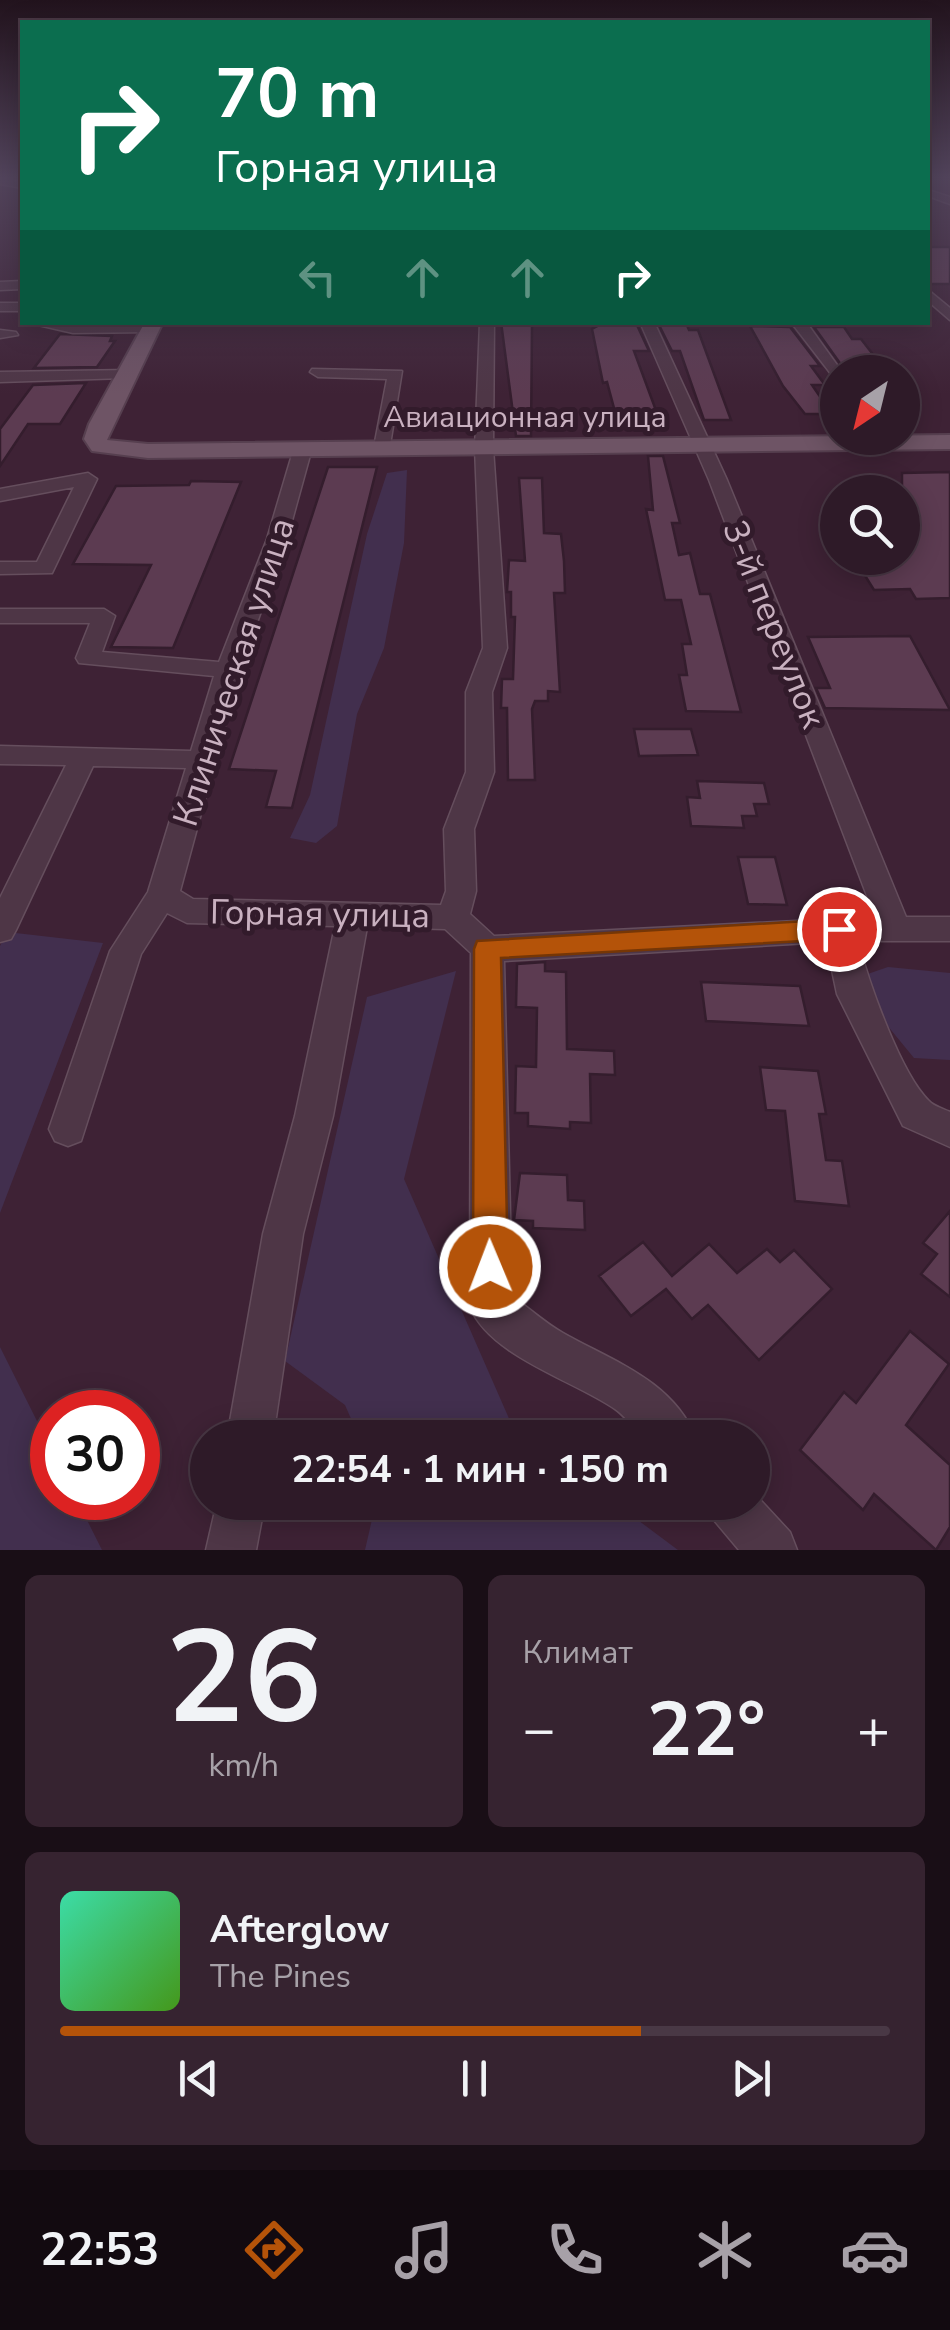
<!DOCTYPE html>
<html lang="ru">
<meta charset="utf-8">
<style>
:root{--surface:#2e1a28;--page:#362330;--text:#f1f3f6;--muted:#a7a1a8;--line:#493845;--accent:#b45309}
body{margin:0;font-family:"Nunito Sans",sans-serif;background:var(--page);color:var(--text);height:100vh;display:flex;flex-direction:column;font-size:38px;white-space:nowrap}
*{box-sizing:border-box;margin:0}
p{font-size:32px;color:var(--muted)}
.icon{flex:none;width:55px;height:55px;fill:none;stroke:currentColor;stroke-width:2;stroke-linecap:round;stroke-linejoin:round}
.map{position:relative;height:1550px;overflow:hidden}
.panel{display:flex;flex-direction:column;gap:25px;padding:25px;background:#190e16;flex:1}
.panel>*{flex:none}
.guide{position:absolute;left:20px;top:20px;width:910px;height:305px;border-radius:0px;box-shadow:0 5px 25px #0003,0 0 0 2px var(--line);background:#0b6e4f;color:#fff;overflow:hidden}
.needle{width:65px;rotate:215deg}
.fabs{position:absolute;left:820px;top:355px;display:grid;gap:20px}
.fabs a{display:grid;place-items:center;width:100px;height:100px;border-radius:50%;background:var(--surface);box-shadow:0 5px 25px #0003,0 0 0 2px var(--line);font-size:50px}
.speed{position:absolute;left:30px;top:1390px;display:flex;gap:20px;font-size:50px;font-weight:700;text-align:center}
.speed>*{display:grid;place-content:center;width:130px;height:130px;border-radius:50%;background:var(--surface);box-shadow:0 5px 25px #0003,0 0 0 2px var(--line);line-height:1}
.speed .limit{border:15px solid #d22;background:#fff;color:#111}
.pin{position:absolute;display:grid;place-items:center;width:85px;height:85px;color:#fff;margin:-42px;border:5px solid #fff;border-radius:50%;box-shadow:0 2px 10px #0007}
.me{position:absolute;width:110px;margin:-55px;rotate:359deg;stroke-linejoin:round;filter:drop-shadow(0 0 8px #0008)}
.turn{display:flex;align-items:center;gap:35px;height:210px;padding:0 30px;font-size:45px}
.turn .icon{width:130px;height:130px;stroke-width:2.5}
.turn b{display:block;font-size:70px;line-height:85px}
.lanes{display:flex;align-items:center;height:95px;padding:0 30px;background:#0003;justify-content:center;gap:50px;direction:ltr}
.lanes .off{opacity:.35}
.big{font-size:75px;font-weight:700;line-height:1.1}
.panel .card{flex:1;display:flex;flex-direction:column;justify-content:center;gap:15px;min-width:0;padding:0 35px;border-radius:15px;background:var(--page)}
.panel .dial{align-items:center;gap:0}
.dial b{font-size:130px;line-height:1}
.song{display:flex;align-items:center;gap:30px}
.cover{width:120px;height:120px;border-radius:15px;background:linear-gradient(135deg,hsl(160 70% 55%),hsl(100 70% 35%))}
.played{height:10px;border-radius:5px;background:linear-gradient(90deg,var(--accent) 70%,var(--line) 70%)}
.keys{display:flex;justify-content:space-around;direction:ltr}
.heat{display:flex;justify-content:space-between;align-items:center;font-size:55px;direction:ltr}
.panel .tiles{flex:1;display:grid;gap:25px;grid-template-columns:1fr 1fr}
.card:last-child{grid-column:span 2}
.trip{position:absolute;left:190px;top:1420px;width:580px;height:100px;border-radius:50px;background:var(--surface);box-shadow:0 5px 25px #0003,0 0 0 2px var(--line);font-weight:700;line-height:100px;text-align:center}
.dock{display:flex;height:160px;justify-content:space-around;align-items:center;background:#120a10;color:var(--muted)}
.dock .icon{width:70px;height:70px}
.dock .current{color:var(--accent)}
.dock b{font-size:45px;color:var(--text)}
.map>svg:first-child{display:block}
.green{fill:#422f4e}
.building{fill:#5c3b51;stroke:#341d2d;stroke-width:2.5}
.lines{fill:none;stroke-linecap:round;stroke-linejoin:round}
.minor-casing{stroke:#654e5d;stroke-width:3}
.major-casing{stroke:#563f4f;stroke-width:4}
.minor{fill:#4e3646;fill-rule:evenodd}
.major{fill:#6e5465;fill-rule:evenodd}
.route{fill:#b45309;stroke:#753606;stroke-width:2.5}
.labels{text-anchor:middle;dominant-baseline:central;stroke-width:10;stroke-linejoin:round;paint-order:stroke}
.far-street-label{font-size:30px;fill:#c9b1c0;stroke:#321b2b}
.street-label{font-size:35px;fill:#c9b1c0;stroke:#321b2b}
</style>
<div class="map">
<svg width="950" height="1550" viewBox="0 0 950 1550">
<rect width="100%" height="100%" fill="#3e2235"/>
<path class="green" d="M407,470L404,543L384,648L357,714L337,826L316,843L290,838L310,795L367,534L387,473Z
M7,932L103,943L0,1213V946Z
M888,967L950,973V1060L914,1058L850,980Z
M456,971L404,1179L511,1423L529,1437H359L345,1405L285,1361L367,997Z
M0,1347L52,1451V1498H76L102,1550H0Z
M376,1502L615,1503L678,1550H365Z"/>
<path class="building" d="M928,247H950V284H928Z
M501,322L532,326L531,436H516Z
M605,322L636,323L649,351H634L661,424L618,423L607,382L603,383L592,329Z
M658,323H686L689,330H698L731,420H704L680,351H672Z
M750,326L790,327L820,366H811L825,385H812L832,414H805L783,386Z
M814,327H844L852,339H861L882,366H842Z
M60,334L112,336L110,341H115L97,367L34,368Z
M86,383L60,424H28L0,466V429L33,385Z
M648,456H663L680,523H672L679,555L690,553L700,594H710L741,712L686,711L679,675H687L682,644H691L681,600H665L646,509L653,510Z
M328,467H377L292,808L266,807L276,771L229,769Z
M950,472V598L916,599L910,589L874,590L854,558H902V473Z
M519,478H542L544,533L561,534L564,561L565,593H554L560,692L548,691V701H535L532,709L535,780H508L507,708H501L502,679H513L515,617H511V592H507L509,560L525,561Z
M191,481L241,482L173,648L111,647L151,565L73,564L116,486L189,485Z
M910,636L950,710L825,708L816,688H830L808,637Z
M634,729H691L698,755L639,756Z
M697,781L764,783L769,804H754L757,816H742L744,828L691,826L687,797L700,798Z
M738,857H775L787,905L748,904Z
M545,962V971L566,972L567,1049L614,1051L615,1075L590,1074L591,1123L570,1122V1129L528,1126V1113H515L516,1066L536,1067L537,1008L516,1007L517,964Z
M701,982L800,986L809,1026L706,1021Z
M760,1067L818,1071L826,1114H819L826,1160L842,1161L849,1206L795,1201L785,1111L766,1110Z
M520,1173L567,1175L568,1200L584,1201L585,1230L533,1228V1221L514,1220Z
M950,1211V1297L921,1274L937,1254L923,1243Z
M643,1242L672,1276L709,1244L737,1273L767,1249L780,1262L794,1250L832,1289L759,1360L708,1305L692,1319L666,1289L631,1316L599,1276Z
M910,1331L949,1364L906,1425L950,1465V1527L936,1550L874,1494L863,1510L800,1450L844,1392L856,1403Z"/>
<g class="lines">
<defs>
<path id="minor" d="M0,178L22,182V188L0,184Z
M928,190L950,197V204L928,196Z
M22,281V289L0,290V282Z
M928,290L950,308V320L928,301Z
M0,303H22V311H0Z
M25,322L151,324L158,328L151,332L73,333Z
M480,322H494L493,448L507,648L492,692L494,772L474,829L476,891L470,914L494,936L875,917L709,480L640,322H654L727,480L906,917H950V941H858C868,980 900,1073 929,1101C933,1106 944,1109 950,1112V1147L903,1126L837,994L826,942L504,961L512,1296C529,1308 545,1323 563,1333C614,1362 672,1380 696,1438H642C634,1428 625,1416 615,1409C573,1380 490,1356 470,1307L471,953L445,929L367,927L333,1116L303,1234L273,1438H227L263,1234L295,1116L335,926L187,923L167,913L141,954L81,1141L68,1146L55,1141L49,1129L110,951L148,892L186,768L93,766L16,930L11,939L0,942V898L66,765L0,764V746L191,751L214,676L79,663L76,658L90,623H0V609H104L115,616L102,652L219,662L267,539L294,448L309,444L312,448L287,539L240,670L180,891L193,899L441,905L446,891L444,829L466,772V692L483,648L475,448Z
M791,322H806L842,372H838V383Z
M0,330L16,332L18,335L0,338Z
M312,369L402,371L389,451L374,447L387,379L318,377L310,372Z
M131,370V376L125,378L0,382V372Z
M88,473L97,479L52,573L0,574V562H37L74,487L0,501V489Z
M752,1491L790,1532L797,1550H739L713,1519L706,1502H752Z
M217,1502H265L256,1550H206Z"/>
<path id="major" d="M145,322H163L107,440L148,444L950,435V449L148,458L92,451L84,439L89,424Z"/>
</defs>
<use href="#minor" class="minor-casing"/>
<use href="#major" class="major-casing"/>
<use href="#minor" class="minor"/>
<use href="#major" class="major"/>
</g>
<linearGradient id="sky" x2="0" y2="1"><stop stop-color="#22131d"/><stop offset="0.45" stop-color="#52445c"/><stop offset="1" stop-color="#52445c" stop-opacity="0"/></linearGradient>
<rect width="950" height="394" fill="url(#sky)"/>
<path class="route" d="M839,919L852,929L839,939L501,958L508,1267L503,1279L490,1284L478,1279L473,1267L474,949L477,941Z"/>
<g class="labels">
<g class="far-street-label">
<text x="525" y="417">Авиационная улица</text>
</g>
<g class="street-label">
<text transform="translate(774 624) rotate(68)">3-й переулок</text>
<text transform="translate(234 672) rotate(-72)">Клиническая улица</text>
<text transform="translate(320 914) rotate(1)">Горная улица</text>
</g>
</g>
</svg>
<div class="fabs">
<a><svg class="needle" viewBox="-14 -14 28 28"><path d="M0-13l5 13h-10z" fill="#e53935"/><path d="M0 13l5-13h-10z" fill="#a7a1a8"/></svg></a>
<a><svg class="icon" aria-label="search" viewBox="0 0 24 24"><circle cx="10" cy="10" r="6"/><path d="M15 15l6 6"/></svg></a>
</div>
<div class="speed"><div class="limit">30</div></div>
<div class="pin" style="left:839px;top:929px;background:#d93025"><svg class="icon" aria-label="arrive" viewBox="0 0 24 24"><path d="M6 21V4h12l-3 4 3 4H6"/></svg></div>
<svg class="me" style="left:490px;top:1267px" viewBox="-20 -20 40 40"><circle r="17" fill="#b45309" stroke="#fff" stroke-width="3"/><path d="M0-11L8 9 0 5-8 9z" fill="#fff"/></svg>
<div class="trip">22:54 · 1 мин · 150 m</div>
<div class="guide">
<div class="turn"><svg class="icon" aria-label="right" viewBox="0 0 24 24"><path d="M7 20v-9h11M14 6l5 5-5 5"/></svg><div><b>70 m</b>Горная улица</div></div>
<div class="lanes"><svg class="icon off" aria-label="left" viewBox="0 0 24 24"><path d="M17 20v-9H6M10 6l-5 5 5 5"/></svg><svg class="icon off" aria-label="ahead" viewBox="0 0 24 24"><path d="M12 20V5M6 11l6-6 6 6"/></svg><svg class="icon off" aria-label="ahead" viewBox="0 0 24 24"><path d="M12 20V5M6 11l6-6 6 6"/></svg><svg class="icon" aria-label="right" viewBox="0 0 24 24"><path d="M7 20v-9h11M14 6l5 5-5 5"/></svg></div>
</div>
</div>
<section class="panel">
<div class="tiles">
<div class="card dial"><b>26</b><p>km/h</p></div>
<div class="card"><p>Климат</p>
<div class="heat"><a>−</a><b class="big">22°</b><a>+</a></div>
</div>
<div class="card">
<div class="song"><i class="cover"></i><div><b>Afterglow</b><p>The Pines</p></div></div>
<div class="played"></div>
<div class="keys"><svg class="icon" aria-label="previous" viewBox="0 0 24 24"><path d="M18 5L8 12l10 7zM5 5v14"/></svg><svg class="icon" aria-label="pause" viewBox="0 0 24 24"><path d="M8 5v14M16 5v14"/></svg><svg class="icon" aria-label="next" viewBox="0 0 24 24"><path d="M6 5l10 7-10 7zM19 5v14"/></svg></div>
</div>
</div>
</section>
<nav class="dock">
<b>22:53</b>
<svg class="icon current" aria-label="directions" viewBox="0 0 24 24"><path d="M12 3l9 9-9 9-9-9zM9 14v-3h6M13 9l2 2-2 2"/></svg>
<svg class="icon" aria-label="music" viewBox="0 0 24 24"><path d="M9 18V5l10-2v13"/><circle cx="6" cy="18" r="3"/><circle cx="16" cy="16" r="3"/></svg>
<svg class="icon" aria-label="phone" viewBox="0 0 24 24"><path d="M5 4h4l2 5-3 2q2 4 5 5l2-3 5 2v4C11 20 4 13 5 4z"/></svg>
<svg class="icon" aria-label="climate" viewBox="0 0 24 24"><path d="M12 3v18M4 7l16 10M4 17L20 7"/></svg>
<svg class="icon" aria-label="car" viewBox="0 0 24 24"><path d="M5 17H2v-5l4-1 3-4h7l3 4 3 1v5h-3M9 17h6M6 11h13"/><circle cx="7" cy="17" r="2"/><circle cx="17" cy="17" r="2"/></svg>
</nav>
